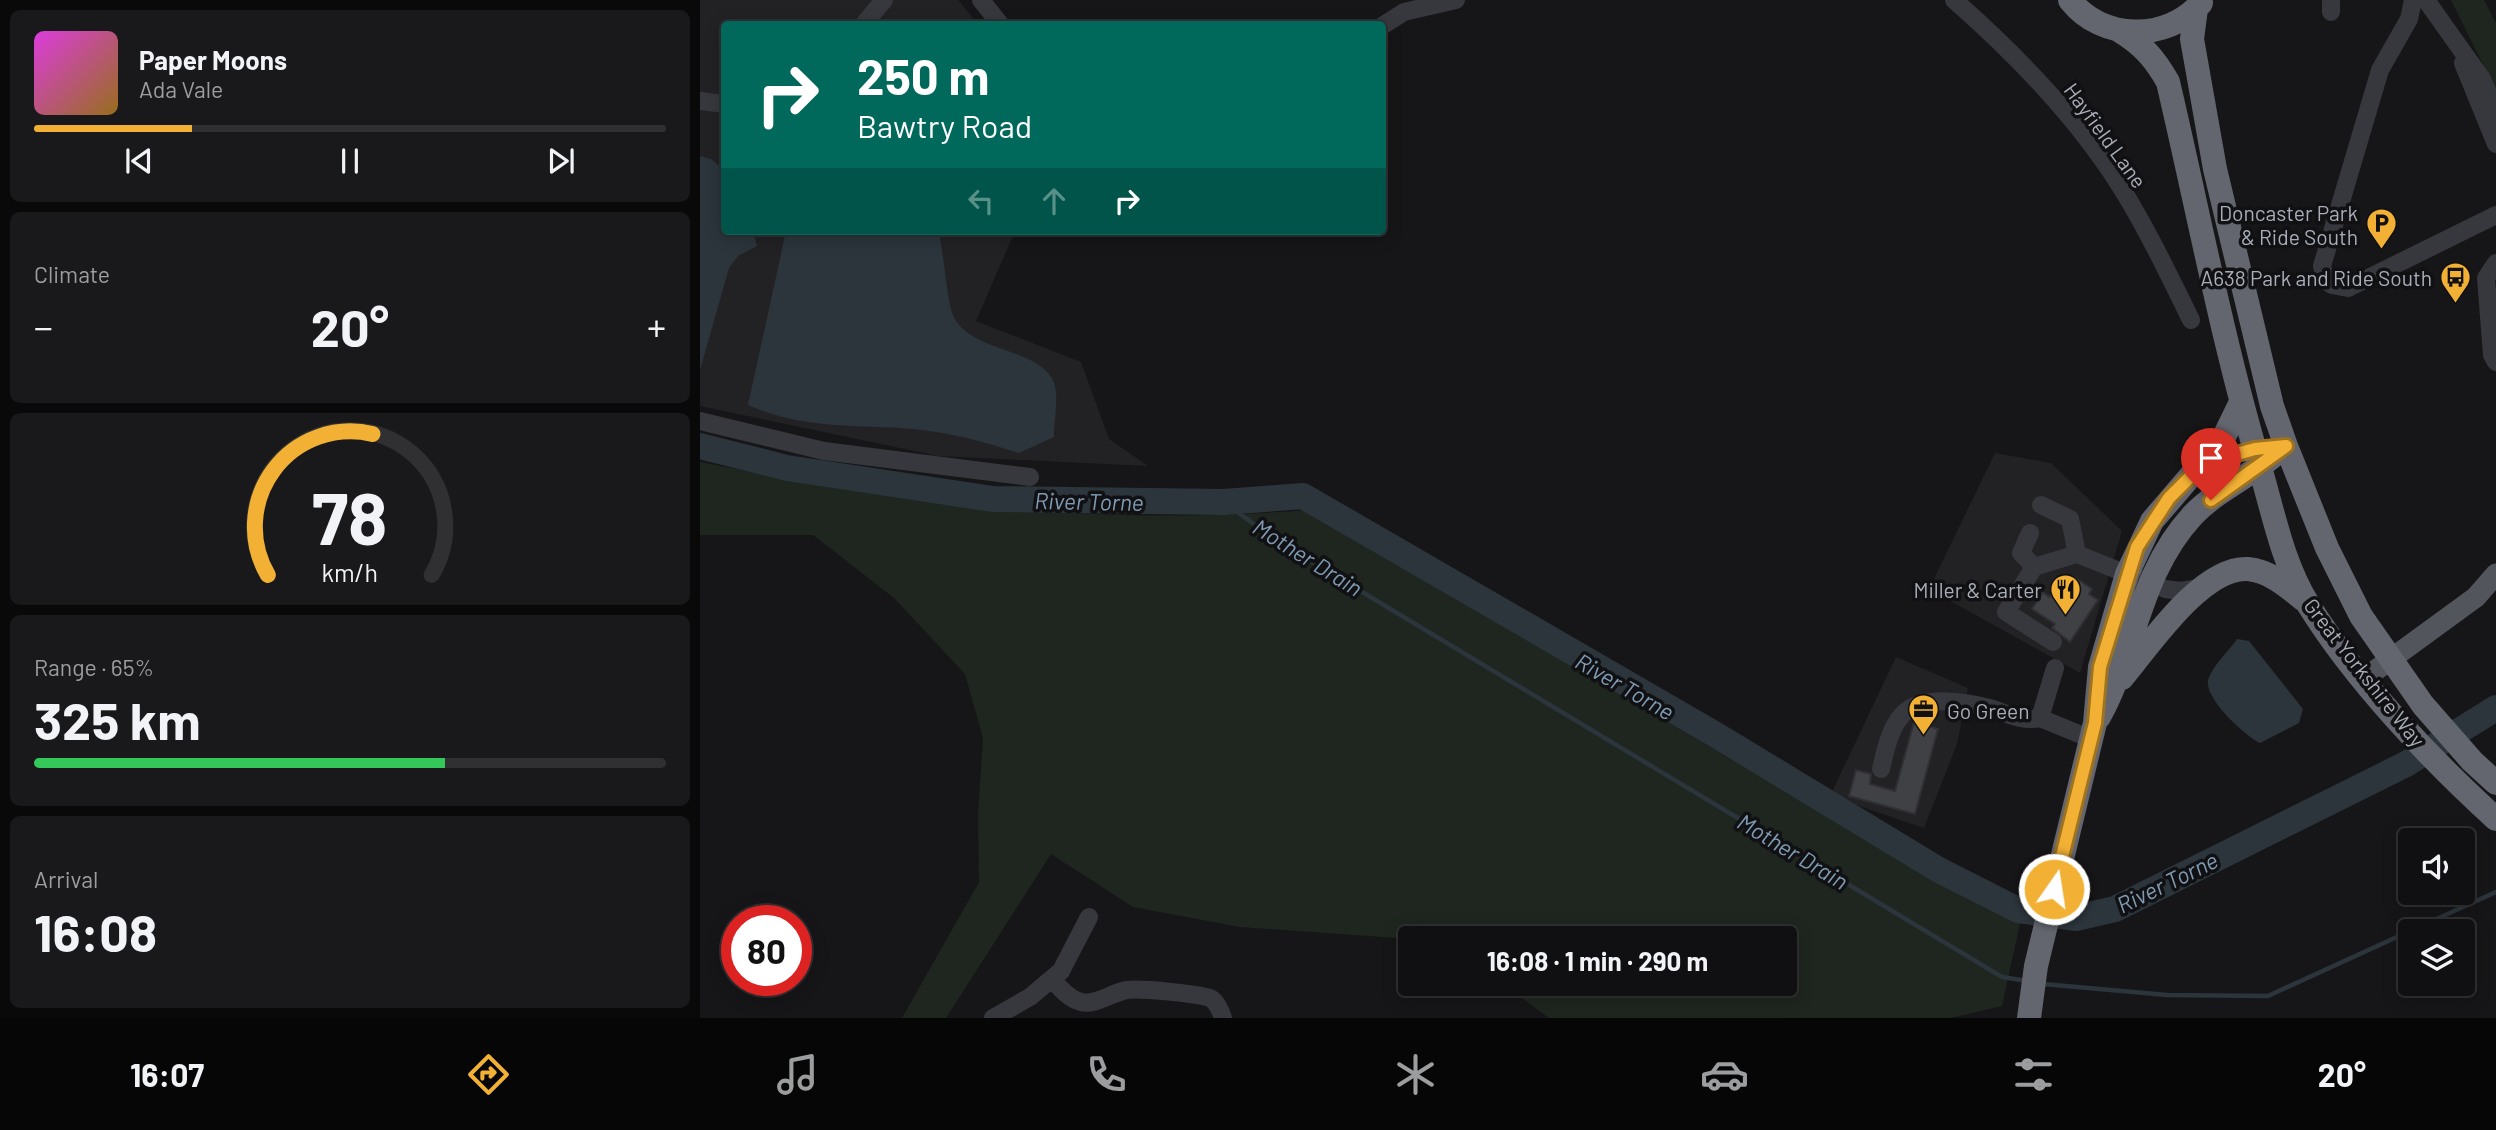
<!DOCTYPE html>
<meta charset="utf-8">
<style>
:root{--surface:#101012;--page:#19191b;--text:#f1f3f6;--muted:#9c9d9f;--line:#303032;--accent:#f2b134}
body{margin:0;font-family:Barlow,sans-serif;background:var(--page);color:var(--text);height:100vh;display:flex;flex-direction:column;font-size:26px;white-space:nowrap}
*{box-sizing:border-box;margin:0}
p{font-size:23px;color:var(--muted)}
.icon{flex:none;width:38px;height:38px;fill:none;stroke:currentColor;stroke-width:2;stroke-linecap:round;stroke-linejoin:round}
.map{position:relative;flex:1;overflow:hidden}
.details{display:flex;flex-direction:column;gap:10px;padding:10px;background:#09090a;width:700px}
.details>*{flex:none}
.hud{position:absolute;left:21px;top:21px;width:665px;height:214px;border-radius:7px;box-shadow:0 4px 18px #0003,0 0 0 2px var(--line);background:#00695c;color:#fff;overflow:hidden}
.controls{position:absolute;left:1698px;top:828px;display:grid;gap:14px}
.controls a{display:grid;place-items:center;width:77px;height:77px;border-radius:7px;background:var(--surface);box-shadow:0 4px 18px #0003,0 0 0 2px var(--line);font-size:35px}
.speed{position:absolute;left:21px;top:905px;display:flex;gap:14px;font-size:35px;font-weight:700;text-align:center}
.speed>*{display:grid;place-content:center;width:91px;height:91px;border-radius:50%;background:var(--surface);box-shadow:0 4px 18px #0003,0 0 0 2px var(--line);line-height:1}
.speed .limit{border:10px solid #d22;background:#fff;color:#111}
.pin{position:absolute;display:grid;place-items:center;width:60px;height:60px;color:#fff;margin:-72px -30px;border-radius:50% 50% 50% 0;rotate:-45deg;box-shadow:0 0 7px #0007}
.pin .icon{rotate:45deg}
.me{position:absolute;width:77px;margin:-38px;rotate:13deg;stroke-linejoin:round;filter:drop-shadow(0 0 5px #0008)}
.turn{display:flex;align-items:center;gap:24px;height:147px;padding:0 21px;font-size:32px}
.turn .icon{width:91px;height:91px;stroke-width:2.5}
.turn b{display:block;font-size:49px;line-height:60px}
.lanes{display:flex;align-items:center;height:66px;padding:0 21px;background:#0003;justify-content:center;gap:35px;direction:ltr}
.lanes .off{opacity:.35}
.big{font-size:52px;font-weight:700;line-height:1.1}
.details .widget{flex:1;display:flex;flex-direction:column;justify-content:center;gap:10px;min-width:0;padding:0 24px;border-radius:10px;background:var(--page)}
.details .dial{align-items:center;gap:0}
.dial svg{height:182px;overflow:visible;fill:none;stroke:var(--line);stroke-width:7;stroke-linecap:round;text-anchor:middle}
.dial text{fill:var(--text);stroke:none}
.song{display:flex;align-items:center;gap:21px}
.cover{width:84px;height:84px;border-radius:10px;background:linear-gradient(135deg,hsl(300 70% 55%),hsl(40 70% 35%))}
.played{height:7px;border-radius:4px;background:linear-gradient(90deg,var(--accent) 25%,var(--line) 25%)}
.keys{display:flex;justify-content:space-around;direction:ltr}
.heat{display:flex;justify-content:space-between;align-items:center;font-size:38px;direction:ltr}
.charge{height:10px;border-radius:5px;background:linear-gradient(90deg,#34c759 65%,var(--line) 0)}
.trip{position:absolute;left:698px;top:926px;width:399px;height:70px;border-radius:7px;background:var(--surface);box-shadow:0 4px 18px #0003,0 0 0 2px var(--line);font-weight:700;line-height:70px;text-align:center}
.tab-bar{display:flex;height:112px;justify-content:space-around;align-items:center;background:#060607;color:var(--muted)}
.tab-bar .icon{width:49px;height:49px}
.tab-bar .active{color:var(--accent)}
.tab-bar b{font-size:32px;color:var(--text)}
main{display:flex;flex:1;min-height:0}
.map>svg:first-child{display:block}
.built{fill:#222225}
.green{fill:#1e261f}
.water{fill:#2c353c}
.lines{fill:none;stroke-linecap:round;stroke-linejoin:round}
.stream{stroke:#2c353c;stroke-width:4.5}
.river{stroke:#2c353c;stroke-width:26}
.building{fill:#404145;stroke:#303034;stroke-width:2}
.minor{stroke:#37383d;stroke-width:18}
.major{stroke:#53555c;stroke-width:21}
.highway{stroke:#63666e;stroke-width:24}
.route-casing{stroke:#9d7322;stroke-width:18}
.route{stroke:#f2b134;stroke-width:12}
.labels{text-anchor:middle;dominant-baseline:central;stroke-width:7;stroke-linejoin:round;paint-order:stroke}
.street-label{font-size:21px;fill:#a8adb8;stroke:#111113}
.poi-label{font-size:21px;fill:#a8adb8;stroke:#111113;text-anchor:end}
.water-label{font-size:23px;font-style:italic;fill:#7f9bb3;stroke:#111113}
</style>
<main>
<section class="details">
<div class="widget">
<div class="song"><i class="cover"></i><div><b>Paper Moons</b><p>Ada Vale</p></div></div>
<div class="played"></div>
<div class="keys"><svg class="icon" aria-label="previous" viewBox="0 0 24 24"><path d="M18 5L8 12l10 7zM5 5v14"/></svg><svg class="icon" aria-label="pause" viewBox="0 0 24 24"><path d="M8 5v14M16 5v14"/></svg><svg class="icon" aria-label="next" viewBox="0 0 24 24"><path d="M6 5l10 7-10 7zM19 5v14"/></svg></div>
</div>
<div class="widget"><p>Climate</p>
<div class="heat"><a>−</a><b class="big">20°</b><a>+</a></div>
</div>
<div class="widget dial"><svg viewBox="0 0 100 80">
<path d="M14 69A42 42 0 1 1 86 69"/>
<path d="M14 69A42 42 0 0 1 60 7" stroke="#f2b134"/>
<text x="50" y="56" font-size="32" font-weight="700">78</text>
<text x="50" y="72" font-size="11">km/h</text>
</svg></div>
<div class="widget"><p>Range · 65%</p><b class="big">325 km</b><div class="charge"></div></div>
<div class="widget"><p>Arrival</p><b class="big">16:08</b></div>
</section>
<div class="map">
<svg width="1796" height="1018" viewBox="0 0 1796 1018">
<rect width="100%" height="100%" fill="#161618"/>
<path class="built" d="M0,0H258L278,24H24V231H315L276,321L381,362L409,439L448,466L238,456L0,406Z
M1295,453L1351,463L1422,531L1380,673L1229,589Z
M1196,657L1268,688L1257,744L1224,828L1130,796Z"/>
<path class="green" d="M1751,0H1784L1796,23V91Z
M0,462C202,503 401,527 607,510L1260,894L1321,919L1302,1006L1251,1018H849L803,984H1085V938L710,939L540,927L433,907L351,854L246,1018H202L279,882L278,814L283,738L265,674L194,598L113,535H0Z"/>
<path class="water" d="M0,156L11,159L24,170V231H53L57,246L38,256L29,268L0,370Z
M86,231H238C245,253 246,307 256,321C278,353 341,349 354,383C359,397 354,422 354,437L319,453C285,442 248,432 213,429C152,424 106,430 48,405Z
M1537,639L1549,641L1603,709L1599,723L1560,743C1545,736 1505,699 1508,681C1511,667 1529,651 1537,639Z"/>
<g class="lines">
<path class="stream" d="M524,502L574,539L1302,977L1327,981
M1762,842L1767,839
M1710,931L1796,892
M1343,984L1467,995L1568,996L1710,931"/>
<path class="river" d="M0,446L87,468L293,499L524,502L603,496L1016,735L1239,870L1318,910L1376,918L1415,909L1706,764L1796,708"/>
</g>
<path class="building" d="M1373,576L1392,589L1389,594L1398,600L1370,642L1352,628L1355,624L1332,609L1343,592L1349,597L1361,579L1369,584Z
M1214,722L1238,729L1215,814L1149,796L1156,770L1171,774L1170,784L1195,791Z"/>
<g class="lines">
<path class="minor" d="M281,0L300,24
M1254,0C1311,50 1366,106 1409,169C1441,216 1466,269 1491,320
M1631,0V12
M1713,0L1709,19L1680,70L1622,266L1626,281L1632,285L1648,288L1796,215
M1726,0L1782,79L1796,111
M164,24L184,0
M682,26L704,12L756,0
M1763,63L1796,144
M0,101L24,104
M1796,263L1786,278L1792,355L1796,362
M0,421L124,451L330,477
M1341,505L1370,519L1377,554
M1330,533L1321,553L1334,567L1377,554L1465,589L1480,591L1500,588
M1334,567L1306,612L1353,642
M1355,668L1340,718L1391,739
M1181,769C1185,752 1190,727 1203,714C1223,694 1269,702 1293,709C1308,714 1323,722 1340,718
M352,979C360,988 369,999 381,1002C395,1006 413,992 427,990C438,988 505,994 512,999C518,1004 521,1012 523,1018
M293,1018L330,997L361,971L389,917"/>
<path class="major" d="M1665,678L1776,597L1796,574"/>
<path class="highway" d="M1370,0C1402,41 1467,42 1501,3
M1496,9L1492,39L1515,169L1572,406L1586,446L1627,548L1661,616L1723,705L1772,761L1796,783
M1420,31C1443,45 1455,59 1468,82C1498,210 1522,339 1559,464C1573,511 1582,562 1608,604C1655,680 1730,759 1796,819
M1422,678C1449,646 1502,566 1548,569C1570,571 1588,587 1604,600
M1399,717C1436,650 1438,574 1493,515C1515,492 1546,478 1571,458
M1329,1018L1336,966L1395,723L1400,667L1427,574L1452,521L1524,437L1541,402"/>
</g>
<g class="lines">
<defs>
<path id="route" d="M1354,889L1395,723L1400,667L1437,547L1469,498L1504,463L1555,449L1586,446L1511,500"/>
</defs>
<use href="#route" class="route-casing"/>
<use href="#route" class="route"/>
</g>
<defs>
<symbol id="parking-pin" viewBox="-11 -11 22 30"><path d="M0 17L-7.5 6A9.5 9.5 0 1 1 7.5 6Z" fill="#f2b134" stroke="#111113"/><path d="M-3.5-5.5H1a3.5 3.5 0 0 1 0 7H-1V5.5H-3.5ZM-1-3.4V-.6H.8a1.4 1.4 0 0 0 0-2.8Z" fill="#111"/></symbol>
<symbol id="bus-pin" viewBox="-11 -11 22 30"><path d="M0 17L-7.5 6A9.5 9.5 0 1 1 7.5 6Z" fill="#f2b134" stroke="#111113"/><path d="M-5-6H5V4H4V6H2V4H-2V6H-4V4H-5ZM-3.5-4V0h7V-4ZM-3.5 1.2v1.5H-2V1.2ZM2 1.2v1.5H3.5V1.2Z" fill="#111"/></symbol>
<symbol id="restaurant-pin" viewBox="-11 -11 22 30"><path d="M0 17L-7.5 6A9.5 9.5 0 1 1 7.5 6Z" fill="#f2b134" stroke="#111113"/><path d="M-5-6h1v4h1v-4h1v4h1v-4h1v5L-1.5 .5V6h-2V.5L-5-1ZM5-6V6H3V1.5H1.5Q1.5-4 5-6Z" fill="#111"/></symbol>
<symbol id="office-pin" viewBox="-11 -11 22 30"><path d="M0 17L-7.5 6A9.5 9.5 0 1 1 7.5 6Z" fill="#f2b134" stroke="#111113"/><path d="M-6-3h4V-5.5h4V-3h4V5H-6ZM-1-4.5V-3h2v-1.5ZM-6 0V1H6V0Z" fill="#111"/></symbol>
</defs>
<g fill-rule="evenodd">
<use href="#parking-pin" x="1664" y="206" width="35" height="47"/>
<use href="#bus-pin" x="1738" y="260" width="35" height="47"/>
<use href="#restaurant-pin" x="1348" y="572" width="35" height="47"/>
<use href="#office-pin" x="1206" y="692" width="35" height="47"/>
</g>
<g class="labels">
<g class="street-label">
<text transform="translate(1406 135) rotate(54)">Hayfield Lane</text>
<text transform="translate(1665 672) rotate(52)">Great Yorkshire Way</text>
</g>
<g class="poi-label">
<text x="1658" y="212">Doncaster Park<tspan x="1658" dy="24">&amp; Ride South</tspan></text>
<text x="1732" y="277">A638 Park and Ride South</text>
<text x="1342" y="589">Miller &amp; Carter</text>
<text x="1247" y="710" text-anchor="start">Go Green</text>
</g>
<g class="water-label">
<text transform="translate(389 501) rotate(1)">River Torne</text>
<text transform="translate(608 557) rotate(32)">Mother Drain</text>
<text transform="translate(925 686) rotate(30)">River Torne</text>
<text transform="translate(1093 851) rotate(31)">Mother Drain</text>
<text transform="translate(1467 882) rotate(-26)">River Torne</text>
</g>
</g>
</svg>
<div class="controls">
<a><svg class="icon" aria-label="sound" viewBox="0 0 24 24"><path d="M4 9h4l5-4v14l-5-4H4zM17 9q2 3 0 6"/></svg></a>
<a><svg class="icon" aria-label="layers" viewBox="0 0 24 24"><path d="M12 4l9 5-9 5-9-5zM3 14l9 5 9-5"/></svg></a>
</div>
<div class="speed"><div class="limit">80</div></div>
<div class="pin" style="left:1511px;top:500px;background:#d93025"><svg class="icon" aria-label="arrive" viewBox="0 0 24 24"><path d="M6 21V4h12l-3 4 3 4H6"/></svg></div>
<svg class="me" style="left:1354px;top:889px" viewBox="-20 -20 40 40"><circle r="17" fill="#f2b134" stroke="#fff" stroke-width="3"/><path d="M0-11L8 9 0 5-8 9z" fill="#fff"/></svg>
<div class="trip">16:08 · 1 min · 290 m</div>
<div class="hud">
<div class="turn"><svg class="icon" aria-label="right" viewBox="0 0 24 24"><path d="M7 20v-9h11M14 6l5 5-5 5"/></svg><div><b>250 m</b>Bawtry Road</div></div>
<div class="lanes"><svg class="icon off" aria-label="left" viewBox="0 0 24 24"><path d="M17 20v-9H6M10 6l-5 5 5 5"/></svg><svg class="icon off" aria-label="ahead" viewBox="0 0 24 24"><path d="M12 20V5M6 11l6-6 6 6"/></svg><svg class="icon" aria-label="right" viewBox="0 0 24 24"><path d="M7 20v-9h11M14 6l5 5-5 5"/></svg></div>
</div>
</div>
</main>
<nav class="tab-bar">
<b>16:07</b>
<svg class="icon active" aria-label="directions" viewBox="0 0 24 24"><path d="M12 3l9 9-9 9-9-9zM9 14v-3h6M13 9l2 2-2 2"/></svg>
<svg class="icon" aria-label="music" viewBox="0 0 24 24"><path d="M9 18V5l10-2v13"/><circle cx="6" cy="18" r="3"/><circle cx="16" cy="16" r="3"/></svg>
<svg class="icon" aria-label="phone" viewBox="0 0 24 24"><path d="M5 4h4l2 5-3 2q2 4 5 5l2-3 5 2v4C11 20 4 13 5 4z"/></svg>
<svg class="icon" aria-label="climate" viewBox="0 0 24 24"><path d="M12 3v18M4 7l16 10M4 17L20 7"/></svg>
<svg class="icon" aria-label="car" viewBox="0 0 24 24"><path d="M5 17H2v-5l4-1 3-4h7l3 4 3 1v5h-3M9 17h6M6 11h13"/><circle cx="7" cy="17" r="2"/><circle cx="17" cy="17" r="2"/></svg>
<svg class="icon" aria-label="filters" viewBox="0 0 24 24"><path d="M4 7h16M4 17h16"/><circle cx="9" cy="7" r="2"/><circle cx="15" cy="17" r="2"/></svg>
<b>20°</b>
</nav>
